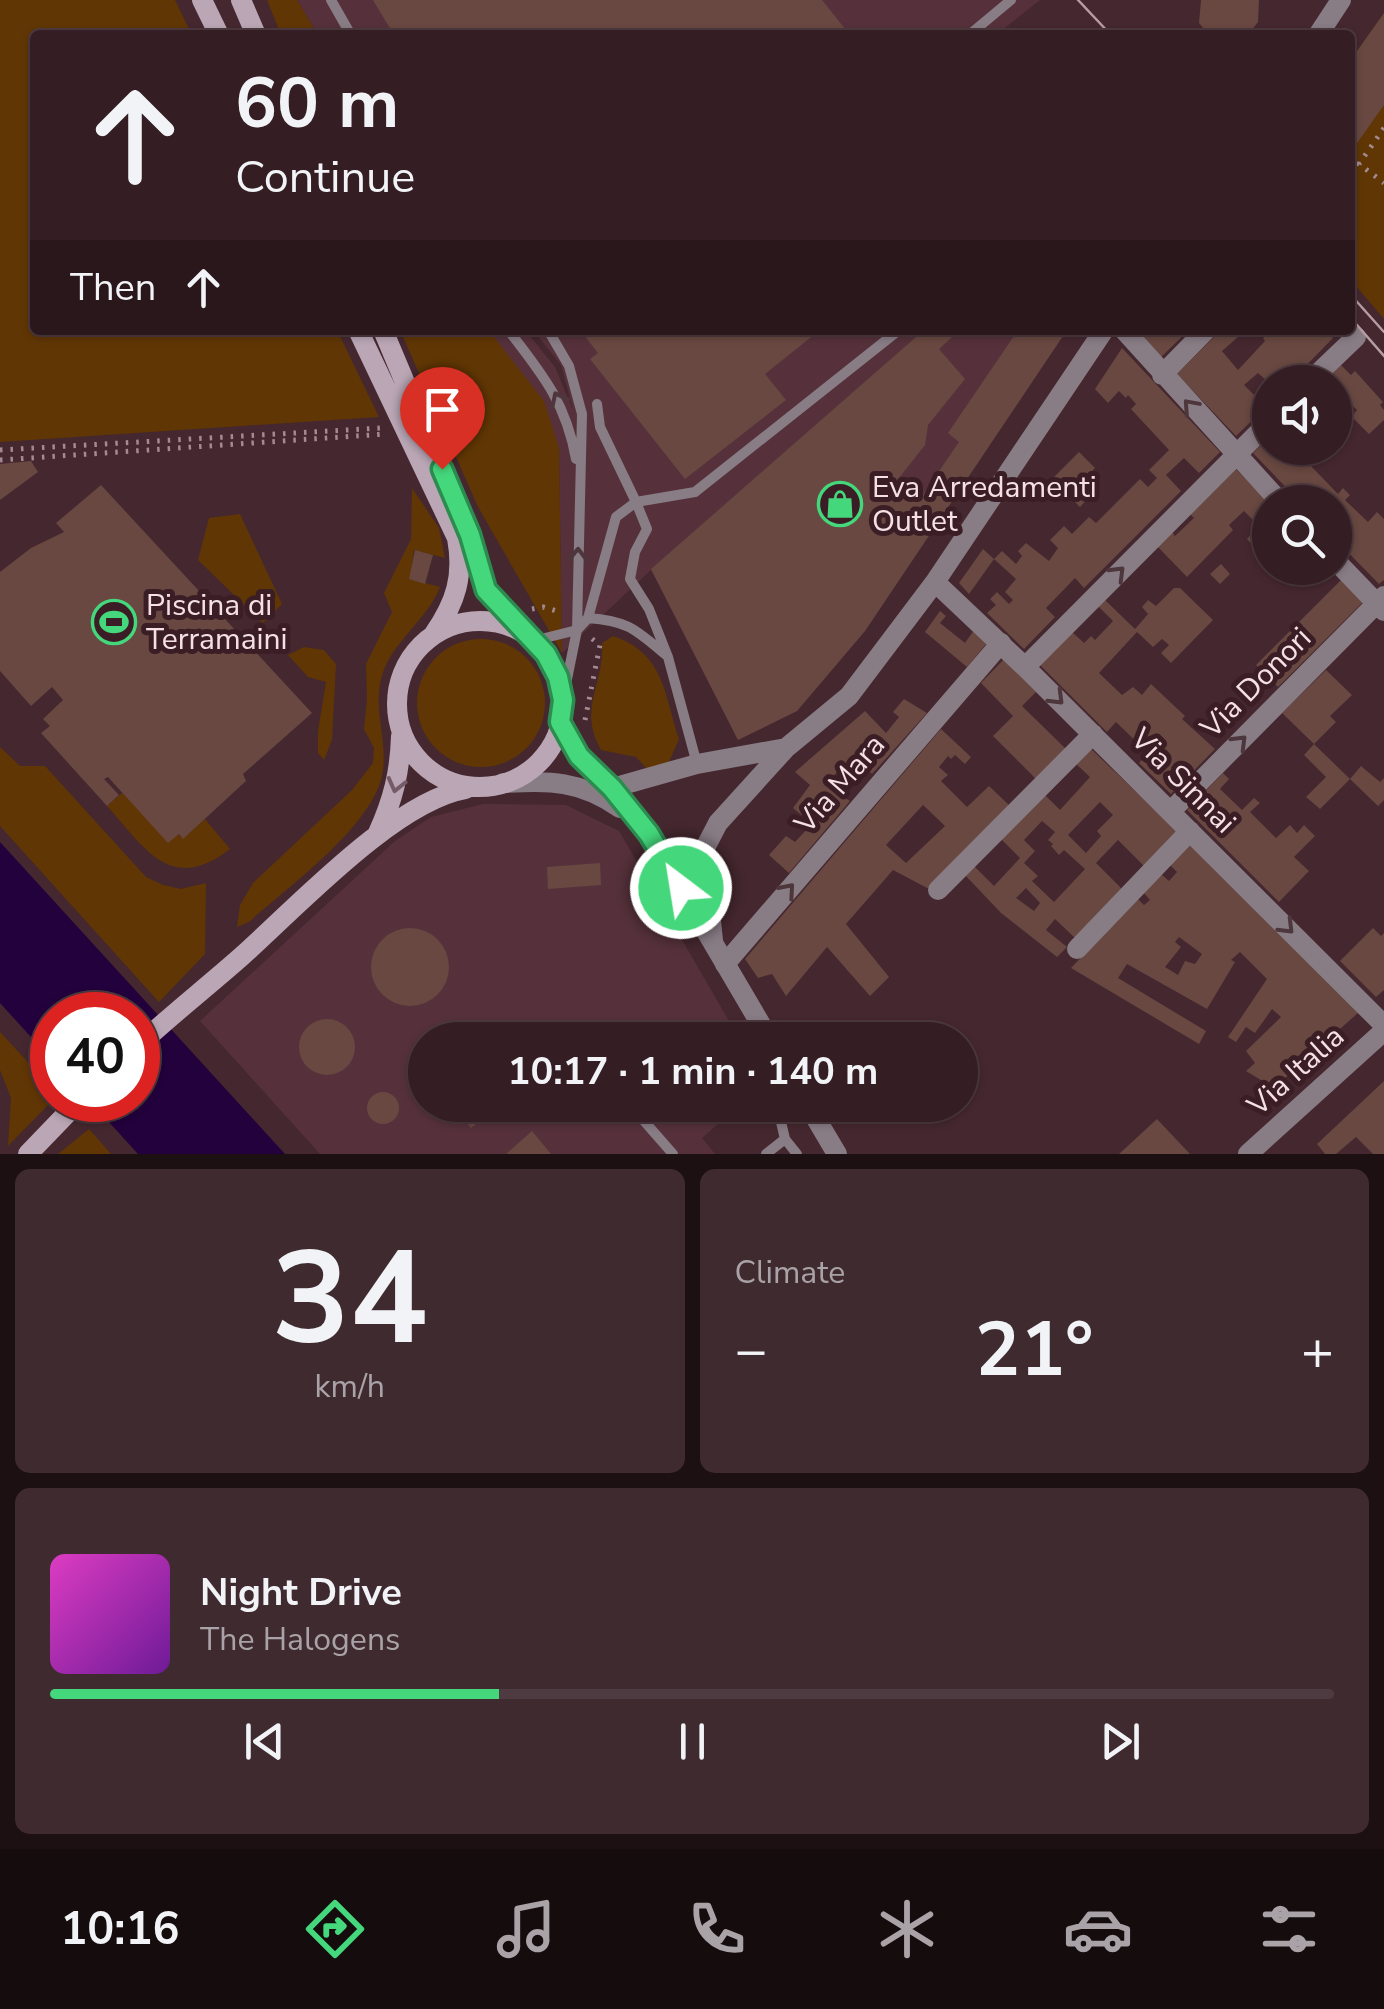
<!DOCTYPE html>
<meta charset="utf-8">
<style>
:root{--surface:#341d23;--page:#3f2a30;--text:#f1f3f6;--muted:#a9a2a6;--line:#4e3b41;--accent:#44d77b}
body{margin:0;font-family:"Nunito Sans",sans-serif;background:var(--page);color:var(--text);height:100vh;display:flex;flex-direction:column;font-size:38px;white-space:nowrap}
*{box-sizing:border-box;margin:0}
p{font-size:32px;color:var(--muted)}
.icon{flex:none;width:55px;height:55px;fill:none;stroke:currentColor;stroke-width:2;stroke-linecap:round;stroke-linejoin:round}
.map{position:relative;height:1154px;overflow:hidden}
.side{display:flex;flex-direction:column;gap:15px;padding:15px;background:#1d1013;flex:1}
.side>*{flex:none}
.guide{position:absolute;left:30px;top:30px;width:1325px;height:305px;border-radius:10px;box-shadow:0 2px 8px #0004,0 0 0 2px var(--line);background:#341d23;color:var(--text);overflow:hidden}
.controls{position:absolute;left:1252px;top:365px;display:grid;gap:20px}
.controls a{display:grid;place-items:center;width:100px;height:100px;border-radius:50%;background:var(--surface);box-shadow:0 2px 8px #0004,0 0 0 2px var(--line);font-size:50px}
.speed{position:absolute;left:30px;top:992px;display:flex;gap:20px;font-size:50px;font-weight:700;text-align:center}
.speed>*{display:grid;place-content:center;width:130px;height:130px;border-radius:50%;background:var(--surface);box-shadow:0 2px 8px #0004,0 0 0 2px var(--line);line-height:1}
.speed .limit{border:15px solid #d22;background:#fff;color:#111}
.pin{position:absolute;display:grid;place-items:center;width:85px;height:85px;color:#fff;margin:-102px -42px;border-radius:50% 50% 50% 0;rotate:-45deg;box-shadow:0 0 10px #0007}
.pin .icon{rotate:45deg}
.me{position:absolute;width:110px;margin:-55px;rotate:329deg;stroke-linejoin:round;filter:drop-shadow(0 0 8px #0008)}
.turn{display:flex;align-items:center;gap:35px;height:210px;padding:0 40px;font-size:45px}
.turn .icon{width:130px;height:130px;stroke-width:2.5}
.turn b{display:block;font-size:70px;line-height:85px}
.then{display:flex;align-items:center;height:95px;padding:0 40px;background:#0003;gap:20px;font-size:38px}
.big{font-size:75px;font-weight:700;line-height:1.1}
.side .tile{flex:1;display:flex;flex-direction:column;justify-content:center;gap:15px;min-width:0;padding:0 35px;border-radius:15px;background:var(--page)}
.side .dial{align-items:center;gap:0}
.dial b{font-size:130px;line-height:1}
.song{display:flex;align-items:center;gap:30px}
.cover{width:120px;height:120px;border-radius:15px;background:linear-gradient(135deg,hsl(310 70% 55%),hsl(280 70% 35%))}
.played{height:10px;border-radius:5px;background:linear-gradient(90deg,var(--accent) 35%,var(--line) 35%)}
.keys{display:flex;justify-content:space-around;direction:ltr}
.heat{display:flex;justify-content:space-between;align-items:center;font-size:55px;direction:ltr}
.side .tiles{flex:1;display:grid;gap:15px;grid-template-columns:1fr 1fr}
.tile:last-child{grid-column:span 2}
.trip{position:absolute;left:408px;top:1022px;width:570px;height:100px;border-radius:50px;background:var(--surface);box-shadow:0 2px 8px #0004,0 0 0 2px var(--line);font-weight:700;line-height:100px;text-align:center}
.dock{display:flex;height:160px;justify-content:space-around;align-items:center;background:#150c0e;color:var(--muted)}
.dock .icon{width:70px;height:70px}
.dock .current{color:var(--accent)}
.dock b{font-size:45px;color:var(--text)}
.map>svg:first-child{display:block}
.built{fill:#56313b}
.green{fill:#603604}
.water{fill:#23013c}
.building{fill:#684841;fill-rule:evenodd}
.lines{fill:none;stroke-linecap:round;stroke-linejoin:round}
.path{stroke:#a48b91;stroke-width:5;stroke-dasharray:2.5 8;stroke-linecap:butt}
.service{stroke:#887c85;stroke-width:10}
.minor{stroke:#887c85;stroke-width:20}
.tertiary{stroke:#887c85;stroke-width:20}
.secondary{stroke:#baa6b5;stroke-width:20}
.tram{stroke:#b59da3;stroke-width:2.5}
.oneway{stroke:#4e363d}
.oneway2{stroke:#745b66}
.route-casing{stroke:#2c8c50;stroke-width:25}
.route{stroke:#44d77b;stroke-width:18}
.labels{text-anchor:middle;dominant-baseline:central;stroke-width:10;stroke-linejoin:round;paint-order:stroke}
.poi-label{font-size:30px;fill:#f5e1e5;stroke:#3b1e25;text-anchor:start}
.street-label{font-size:30px;fill:#f5e1e5;stroke:#3b1e25}
</style>
<div class="map">
<svg width="1384" height="1154" viewBox="0 0 1384 1154">
<rect width="100%" height="100%" fill="#45272f"/>
<path class="built" d="M297,0H1040L996,35H318Z
M501,330H525L555,367L573,410L561,365L533,330H1067L865,631L797,711L738,740L651,570L562,653L559,448L493,336Z
M483,804L566,805L619,831L740,1040H425V1105H740L702,1138L715,1154H320L200,1021L395,841L431,817Z"/>
<path class="green" d="M0,0H175L192,35H35V330H337L379,417L0,442Z
M267,0H297L318,35H281Z
M1384,13V319L1350,279V61Z
M400,330H501L494,337L544,401L559,448L562,653L478,507Z
M412,488L439,528L445,558L414,550L410,579L440,587C426,622 392,641 382,676C372,710 389,742 382,776C370,828 289,886 249,922L237,927L240,905L253,883L352,790L373,763L374,748L364,729L367,699L366,664L392,612L384,593L411,539Z
M240,514L282,604L263,623L198,560L209,518Z
M613,636C664,653 664,693 679,739L669,762L647,769L636,757L601,750C577,708 605,684 602,643Z
M417 703a64 64 0 1 1 128 0a64 64 0 1 1-128 0Z
M304,647L324,650L336,664L332,740L324,760L318,753V731L326,682L308,677L288,655Z
M0,747L20,766H45L146,877L163,885L181,889L206,883L205,954L159,1002L0,826Z
M122,793L183,838L205,819L230,849C170,895 145,848 107,806Z
M0,1032L52,1088L53,1100L8,1146L11,1098L0,1070Z
M89,1129L111,1154H58Z"/>
<path class="water" d="M0,842L285,1154H138L89,1100H138V1015H52V1060L0,1003Z"/>
<path class="building" d="M373,0H822L850,35H394Z
M1201,0H1259L1258,22L1251,31L1239,35H1209L1199,23Z
M1384,13V105L1350,153V61Z
M580,330H820L765,374L786,400L685,479L590,359L598,353Z
M924,330H960L939,349L965,379L928,425L925,445L899,478L922,496L959,442L948,433L1018,330H1067L865,631L797,711L738,740L651,569Z
M1136,330H1189L1161,357Z
M1221,330H1246L1222,351L1238,370L1265,341L1263,338L1268,334L1265,330H1306L1312,337L1325,330L1333,338L1290,382H1268L1258,373L1244,385L1266,407L1236,436L1177,374Z
M1122,348L1220,452L1199,473L1184,458L1166,475L1181,491L1084,588L1075,578L1046,608L1055,617L1024,649L987,613L996,605L990,599L997,592L1009,604L1013,600L1005,592L1016,579L994,559L1002,551L1016,564L1022,556L1018,551L1026,543L1049,561L1058,548L1050,540L1064,526L1072,534L1089,517L1096,523L1140,479L1148,487L1157,478L1149,470L1169,450L1131,409L1136,404L1128,395L1126,398L1119,391L1108,403L1095,389Z
M1341,365L1351,375L1355,371L1383,402L1380,405L1384,410V420L1369,434L1354,419L1335,439V382H1323ZM1344,397L1357,410L1352,416L1338,402Z
M1270,436V448H1327L1310,465L1338,494L1343,488L1350,495L1345,500L1368,522L1377,512L1384,519V580L1379,584L1335,539V502H1300L1253,453Z
M1079,452L1095,468L1082,482L1093,493L1080,507L1052,479Z
M31,461L38,472L0,500V464Z
M1236,469L1270,504V564L1247,539L1259,526L1244,511L1229,525L1233,530L1187,577L1157,546L1172,532L1175,536L1194,518L1190,514Z
M101,485L312,713L243,774L246,781L183,839L179,834L168,843L108,777L104,779L119,795L107,806L41,733L50,726L43,719L63,700L52,687L31,706L0,671V572L31,548L64,532L56,523Z
M983,549L994,559L969,594L959,583Z
M415,550L433,555L425,584L409,579Z
M1221,564L1230,574L1220,584L1210,574Z
M1273,568H1302L1287,582Z
M1342,579L1364,601L1278,687L1256,665Z
M1174,588H1180L1213,620L1171,663L1161,653L1169,645L1162,639L1153,647L1137,632L1099,673L1122,695L1133,687L1142,695L1151,684L1185,716L1182,719L1215,749L1171,794L1139,763L1148,753L1116,722L1107,732L1039,664L1072,632L1084,643L1091,636L1095,640L1113,621L1098,606L1104,599L1135,629L1148,614L1142,607L1148,600L1156,606Z
M940,611L946,616L940,623L965,643L974,630L987,643L967,667L925,632Z
M1004,659L1036,692L1022,706L1067,750L1037,780L993,736L1013,716L981,683Z
M1326,670L1352,695L1330,716L1336,722L1314,744L1282,713Z
M904,699L927,713L872,774L853,757L824,785L850,801L789,873L769,855L786,836L795,842L809,827L815,832L817,828L793,808L810,785L795,772L865,711L886,733L899,717L893,712Z
M941,729L971,757L965,764L955,755L951,759L948,756L939,767L948,775L941,781L967,807L989,786L1011,807L929,889L893,870L846,924L889,977L870,996L827,947L786,996L772,974L758,978L745,959ZM923,805L945,826L906,863L886,845Z
M1314,744L1350,779L1361,766L1380,782L1384,778V800L1378,806L1350,779L1320,809L1306,797L1326,777L1304,755Z
M1089,747L1178,832L1145,867L1118,840L1096,863L1122,889L1075,938L1055,919L1046,930L1067,947L1057,957L1001,913L965,875L974,866L994,886L1020,858L1001,839L1044,794L1060,810L1090,777L1075,763ZM1100,802L1113,815L1097,831L1101,836L1086,853L1068,835ZM1042,821L1055,832L1048,840L1053,844L1051,846L1059,855L1064,850L1085,869L1054,902L1032,881L1038,876L1024,863L1035,851L1024,840ZM1026,888L1040,903L1034,911L1016,898Z
M1223,773L1229,779L1220,789L1242,810L1254,798L1260,803L1250,812L1276,838L1290,825L1297,833L1304,825L1315,836L1294,857L1309,871L1279,902L1187,810Z
M1190,845L1359,1012L1274,1088L1246,1071L1255,1063L1246,1051L1281,1017L1272,1009L1255,1033L1246,1027L1236,1042L1228,1037L1267,979L1240,952L1231,960L1235,962L1207,1009L1127,964L1118,978L1206,1031L1199,1044L1071,968L1137,898L1144,905L1150,900L1143,892L1161,874L1169,881L1177,872L1169,864ZM1179,937L1202,954L1195,964L1185,961L1178,975L1165,967L1181,947L1175,942Z
M600,863L601,885L548,889L547,867Z
M1373,928L1381,936L1384,933V990L1376,997L1340,961Z
M371 967a39 39 0 1 1 78 0a39 39 0 1 1-78 0Z
M299 1047a28 28 0 1 1 56 0a28 28 0 1 1-56 0Z
M690,1022L706,1040H669Z
M1384,1081V1154H1373L1356,1137L1336,1154H1325L1317,1144Z
M367 1108a16 16 0 1 1 32 0a16 16 0 1 1-32 0Z
M452,1105H477L486,1116L471,1128Z
M1157,1119L1190,1154H1119Z
M532,1131L551,1154H506Z"/>
<g class="lines">
<path class="path" d="M1384,128L1359,164L1384,183
M1350,157L1359,164
M0,450L381,428
M0,460L386,434
M532,609L543,607L560,612
M585,720L600,645L591,638"/>
<path class="service" d="M331,0L351,35
M969,35L1011,0
M548,330L569,366L582,414L577,630L563,699
M509,331C543,375 566,403 576,459
M588,618C629,621 636,630 666,655
M533,641L577,630L588,618L616,517L636,502L600,427L597,404
M697,764L668,657L649,609L630,579L635,552L647,529L636,502L695,492L899,330
M630,1105L673,1154
M777,1105L785,1139L797,1154
M766,1154L785,1139"/>
<path class="minor" d="M1318,35L1341,0
M1124,330L1280,502
M1162,375L1206,330
M1309,382L1356,337
M1335,560L1384,611
M935,582L1025,667L1384,1025
M1025,667L1270,421
M612,788L697,764L786,748
M1171,811L1384,596
M938,890L1093,734
M713,941L704,850L718,823L786,748L849,696L935,582L1104,330
M1077,949L1190,831
M725,964L1001,643"/>
<path class="tertiary" d="M560,722L579,755L612,788L649,834L770,1040
M503,783C551,781 579,780 620,808
M808,1105L837,1154
M1248,1154L1384,1031"/>
<path class="secondary" d="M202,0L219,35
M241,0L256,35
M358,330L457,538C464,576 456,602 434,634
M383,330L469,535L486,590L521,630
M397 704a83 83 0 1 1 166 0a83 83 0 1 1-166 0Z
M378,833C393,800 400,772 401,736
M138,1046C171,1015 207,987 242,956C297,907 395,801 466,789
M28,1154L80,1100"/>
<path class="tram" d="M1078,0L1111,35
M1350,294L1384,332
M1350,317L1384,356"/>
</g>
<defs><path id="oneway-chevron" d="M-2-3.5L2.5 0L-2 3.5" fill="none" stroke-width="1.6" stroke-linecap="round" stroke-linejoin="round" transform="scale(2.5)"/></defs>
<g class="oneway">
<use href="#oneway-chevron" transform="translate(558 399) rotate(-116)"/>
<use href="#oneway-chevron" transform="translate(1190 406) rotate(-132)"/>
<use href="#oneway-chevron" transform="translate(578 555) rotate(-89)"/>
<use href="#oneway-chevron" transform="translate(1118 573) rotate(-45)"/>
<use href="#oneway-chevron" transform="translate(1057 698) rotate(45)"/>
<use href="#oneway-chevron" transform="translate(1240 742) rotate(-45)"/>
<use href="#oneway-chevron" transform="translate(788 890) rotate(-49)"/>
<use href="#oneway-chevron" transform="translate(1287 927) rotate(45)"/>
</g>
<use class="oneway2" href="#oneway-chevron" transform="translate(396 785) rotate(104)"/>
<g class="lines">
<defs>
<path id="route" d="M442,469L470,535L486,590L546,654L558,677L563,700L560,722L579,756L612,788L649,834L681,888"/>
</defs>
<use href="#route" class="route-casing"/>
<use href="#route" class="route"/>
</g>
<defs>
<symbol id="shop-ring" viewBox="-11 -11 22 22"><circle r="9.5" fill="#3b1e25" stroke="#44d77b" stroke-width="1.5"/><path d="M-5-2.5h2.3a2.7 3.5 0 0 1 5.4 0H5L5.5 6h-11ZM-1.5-2.5h3a1.5 2.3 0 0 0-3 0Z" fill="#44d77b"/></symbol>
<symbol id="stadium-ring" viewBox="-11 -11 22 22"><circle r="9.5" fill="#3b1e25" stroke="#44d77b" stroke-width="1.5"/><path d="M0-5a6.5 5 0 1 0 0 10a6.5 5 0 1 0 0-10ZM-3.5-1.8h7v3.6h-7Z" fill="#44d77b"/></symbol>
</defs>
<g fill-rule="evenodd">
<use href="#shop-ring" x="815" y="479" width="50" height="50"/>
<use href="#stadium-ring" x="89" y="597" width="50" height="50"/>
</g>
<g class="labels">
<g class="poi-label">
<text x="872" y="487">Eva Arredamenti<tspan x="872" dy="34">Outlet</tspan></text>
<text x="146" y="605">Piscina di<tspan x="146" dy="34">Terramaini</tspan></text>
</g>
<g class="street-label">
<text transform="translate(1256 683) rotate(-45)">Via Donori</text>
<text transform="translate(1183 781) rotate(45)">Via Sinnai</text>
<text transform="translate(840 784) rotate(-49)">Via Mara</text>
<text transform="translate(1296 1071) rotate(-42)">Via Italia</text>
</g>
</g>
</svg>
<div class="controls">
<a><svg class="icon" aria-label="sound" viewBox="0 0 24 24"><path d="M4 9h4l5-4v14l-5-4H4zM17 9q2 3 0 6"/></svg></a>
<a><svg class="icon" aria-label="search" viewBox="0 0 24 24"><circle cx="10" cy="10" r="6"/><path d="M15 15l6 6"/></svg></a>
</div>
<div class="speed"><div class="limit">40</div></div>
<div class="pin" style="left:442px;top:469px;background:#d93025"><svg class="icon" aria-label="arrive" viewBox="0 0 24 24"><path d="M6 21V4h12l-3 4 3 4H6"/></svg></div>
<svg class="me" style="left:681px;top:888px" viewBox="-20 -20 40 40"><circle r="17" fill="#44d77b" stroke="#fff" stroke-width="3"/><path d="M0-11L8 9 0 5-8 9z" fill="#fff"/></svg>
<div class="trip">10:17 · 1 min · 140 m</div>
<div class="guide">
<div class="turn"><svg class="icon" aria-label="ahead" viewBox="0 0 24 24"><path d="M12 20V5M6 11l6-6 6 6"/></svg><div><b>60 m</b>Continue</div></div>
<div class="then">Then<svg class="icon" aria-label="ahead" viewBox="0 0 24 24"><path d="M12 20V5M6 11l6-6 6 6"/></svg></div>
</div>
</div>
<section class="side">
<div class="tiles">
<div class="tile dial"><b>34</b><p>km/h</p></div>
<div class="tile"><p>Climate</p>
<div class="heat"><a>−</a><b class="big">21°</b><a>+</a></div>
</div>
<div class="tile">
<div class="song"><i class="cover"></i><div><b>Night Drive</b><p>The Halogens</p></div></div>
<div class="played"></div>
<div class="keys"><svg class="icon" aria-label="previous" viewBox="0 0 24 24"><path d="M18 5L8 12l10 7zM5 5v14"/></svg><svg class="icon" aria-label="pause" viewBox="0 0 24 24"><path d="M8 5v14M16 5v14"/></svg><svg class="icon" aria-label="next" viewBox="0 0 24 24"><path d="M6 5l10 7-10 7zM19 5v14"/></svg></div>
</div>
</div>
</section>
<nav class="dock">
<b>10:16</b>
<svg class="icon current" aria-label="directions" viewBox="0 0 24 24"><path d="M12 3l9 9-9 9-9-9zM9 14v-3h6M13 9l2 2-2 2"/></svg>
<svg class="icon" aria-label="music" viewBox="0 0 24 24"><path d="M9 18V5l10-2v13"/><circle cx="6" cy="18" r="3"/><circle cx="16" cy="16" r="3"/></svg>
<svg class="icon" aria-label="phone" viewBox="0 0 24 24"><path d="M5 4h4l2 5-3 2q2 4 5 5l2-3 5 2v4C11 20 4 13 5 4z"/></svg>
<svg class="icon" aria-label="climate" viewBox="0 0 24 24"><path d="M12 3v18M4 7l16 10M4 17L20 7"/></svg>
<svg class="icon" aria-label="car" viewBox="0 0 24 24"><path d="M5 17H2v-5l4-1 3-4h7l3 4 3 1v5h-3M9 17h6M6 11h13"/><circle cx="7" cy="17" r="2"/><circle cx="17" cy="17" r="2"/></svg>
<svg class="icon" aria-label="filters" viewBox="0 0 24 24"><path d="M4 7h16M4 17h16"/><circle cx="9" cy="7" r="2"/><circle cx="15" cy="17" r="2"/></svg>
</nav>
